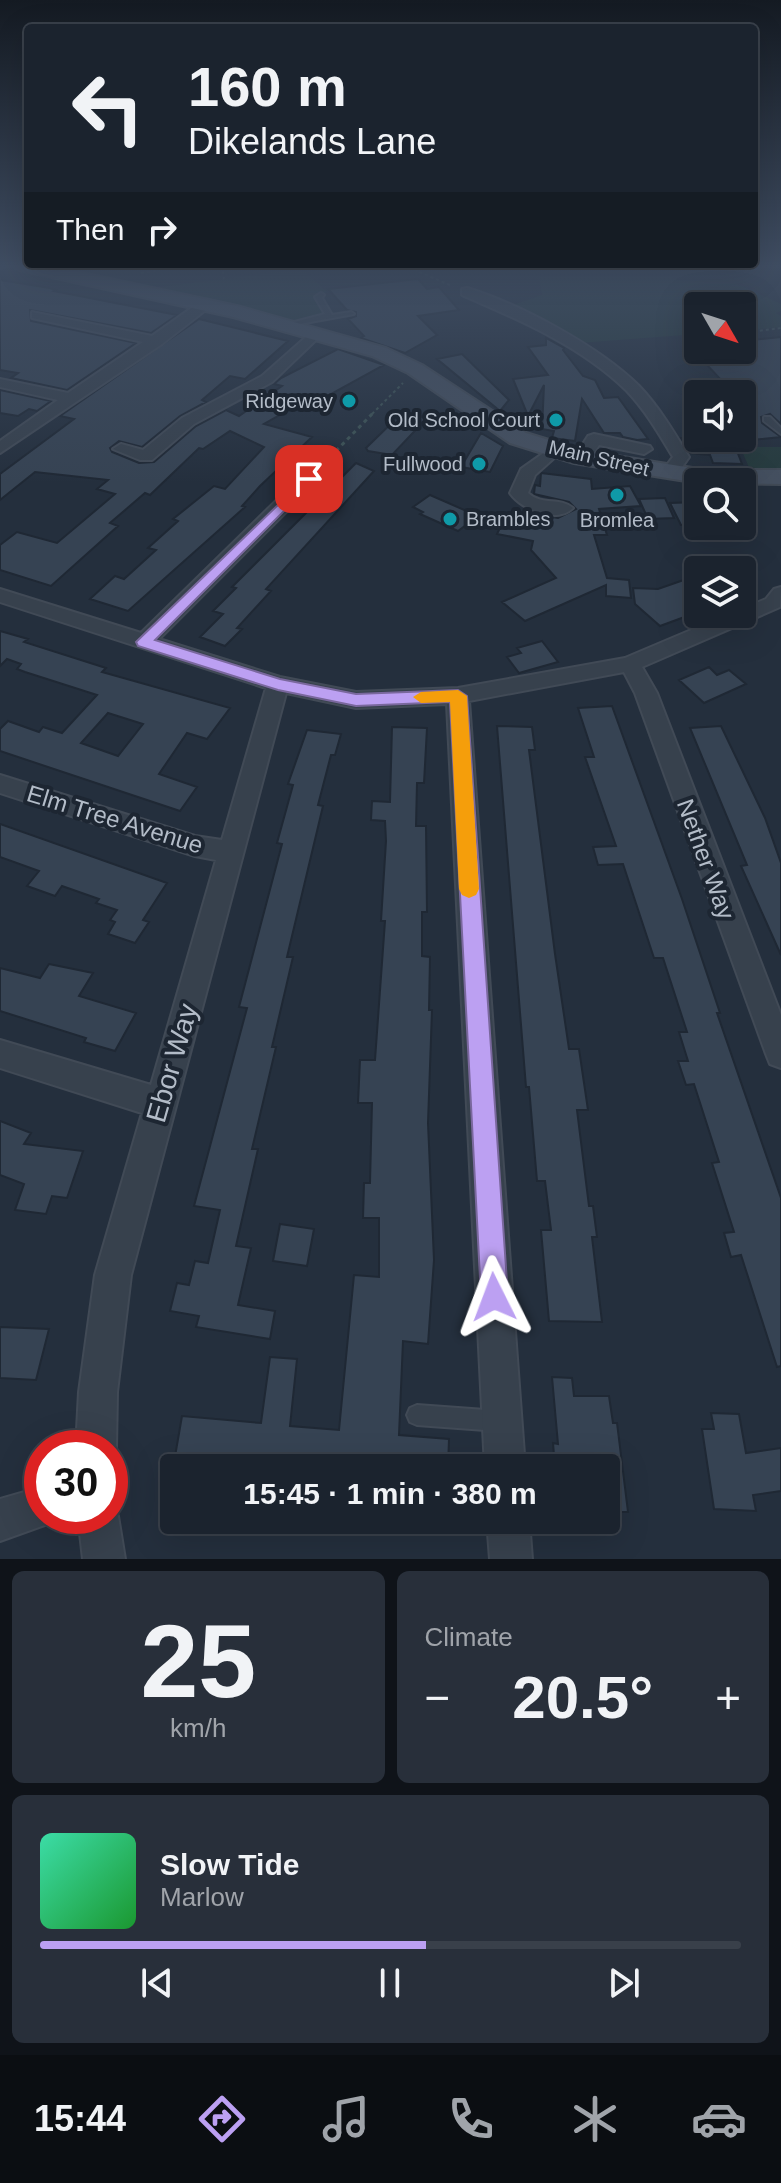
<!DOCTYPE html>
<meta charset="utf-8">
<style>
:root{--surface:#1b232e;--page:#282f3a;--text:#f1f3f6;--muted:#a0a4aa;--line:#39404a;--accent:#bca0f2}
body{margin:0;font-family:Arial,sans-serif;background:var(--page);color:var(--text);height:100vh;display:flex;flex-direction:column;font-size:30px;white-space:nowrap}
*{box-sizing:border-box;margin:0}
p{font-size:26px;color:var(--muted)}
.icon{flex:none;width:44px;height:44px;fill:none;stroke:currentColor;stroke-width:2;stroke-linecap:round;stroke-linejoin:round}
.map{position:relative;height:1559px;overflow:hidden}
.drawer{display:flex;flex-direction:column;gap:12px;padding:12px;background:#0f1319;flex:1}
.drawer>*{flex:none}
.guide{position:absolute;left:24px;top:24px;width:734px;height:244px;border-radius:8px;box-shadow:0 8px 32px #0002,0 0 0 2px var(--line);background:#1b232e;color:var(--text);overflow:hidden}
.needle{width:52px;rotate:129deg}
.controls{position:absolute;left:684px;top:292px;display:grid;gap:16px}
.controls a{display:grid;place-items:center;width:72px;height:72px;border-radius:8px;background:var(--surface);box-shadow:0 8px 32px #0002,0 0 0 2px var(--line);font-size:40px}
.speed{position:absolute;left:24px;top:1430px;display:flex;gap:16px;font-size:40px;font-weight:700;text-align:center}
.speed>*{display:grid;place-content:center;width:104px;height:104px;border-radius:50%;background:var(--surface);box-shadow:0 8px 32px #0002,0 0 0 2px var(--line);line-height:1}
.speed .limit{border:12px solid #d22;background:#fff;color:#111}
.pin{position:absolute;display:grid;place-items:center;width:68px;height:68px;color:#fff;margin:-34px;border-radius:16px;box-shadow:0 4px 12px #0006}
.me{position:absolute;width:88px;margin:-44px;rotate:357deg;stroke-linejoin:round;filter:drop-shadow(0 0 6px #0008)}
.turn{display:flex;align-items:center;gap:28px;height:168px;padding:0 32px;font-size:36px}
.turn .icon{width:104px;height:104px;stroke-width:2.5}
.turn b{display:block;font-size:56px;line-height:68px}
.then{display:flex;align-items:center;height:76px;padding:0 32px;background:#0003;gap:16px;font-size:30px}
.big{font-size:60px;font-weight:600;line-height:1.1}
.drawer .tile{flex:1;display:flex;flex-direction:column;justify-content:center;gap:12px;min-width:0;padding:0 28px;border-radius:12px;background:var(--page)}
.drawer .dial{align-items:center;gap:0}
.dial b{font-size:104px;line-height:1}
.song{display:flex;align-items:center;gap:24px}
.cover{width:96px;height:96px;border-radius:12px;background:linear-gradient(135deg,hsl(160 70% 55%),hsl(130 70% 35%))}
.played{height:8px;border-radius:4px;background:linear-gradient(90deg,var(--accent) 55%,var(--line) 55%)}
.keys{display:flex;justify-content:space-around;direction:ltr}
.heat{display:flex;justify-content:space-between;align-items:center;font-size:44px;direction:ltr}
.drawer .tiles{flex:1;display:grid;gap:12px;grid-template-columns:1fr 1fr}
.tile:last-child{grid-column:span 2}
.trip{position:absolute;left:160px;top:1454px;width:460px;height:80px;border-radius:8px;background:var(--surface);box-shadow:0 8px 32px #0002,0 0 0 2px var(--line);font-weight:600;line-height:80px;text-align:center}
.dock{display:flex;height:128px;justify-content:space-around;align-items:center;background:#0b0e12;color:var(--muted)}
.dock .icon{width:56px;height:56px}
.dock .on{color:var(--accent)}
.dock b{font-size:36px;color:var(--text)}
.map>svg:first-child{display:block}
.green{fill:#263b3e}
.building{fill:#364353;stroke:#1f2834;stroke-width:2;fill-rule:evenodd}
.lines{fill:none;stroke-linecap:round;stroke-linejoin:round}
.lane-casing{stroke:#414a56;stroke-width:4}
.street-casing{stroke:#414a56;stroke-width:4}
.secondary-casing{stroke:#414a56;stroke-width:4}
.path-far1{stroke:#3e5456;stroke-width:2;stroke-dasharray:3 3;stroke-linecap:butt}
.path{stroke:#3e5456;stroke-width:3;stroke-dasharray:4 4;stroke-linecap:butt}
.lane{fill:#37414d;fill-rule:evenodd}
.street{fill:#37414d;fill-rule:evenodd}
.secondary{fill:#455060;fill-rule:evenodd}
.route{fill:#bca0f2;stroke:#7a689d;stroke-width:2}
.slow{fill:#f59e0b}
.culture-dot{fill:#0f9aa8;stroke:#1d2632;stroke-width:3}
.labels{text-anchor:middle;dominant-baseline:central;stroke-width:8;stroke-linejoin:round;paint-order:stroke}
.far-poi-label{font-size:20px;fill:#b3bcc8;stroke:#1d2632;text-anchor:end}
.far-street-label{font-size:20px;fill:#b3bcc8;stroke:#1d2632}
.street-label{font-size:24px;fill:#b3bcc8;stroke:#1d2632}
.near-street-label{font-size:28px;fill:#b3bcc8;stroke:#1d2632}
</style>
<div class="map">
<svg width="781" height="1559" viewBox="0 0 781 1559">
<rect width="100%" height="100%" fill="#242f3d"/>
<path class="green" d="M302,269L327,292L315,297L326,313L293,322L145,289Z
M539,277H671L682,281L733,282L781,304V311L776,313L781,316V327L742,331V306H698V334L579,343L510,306L542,295Z
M740,447H781V471L751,472Z"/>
<path class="building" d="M418,279L427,289L439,287L459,310L418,316L437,335L405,353L361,338L364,336L348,319L356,316V312L347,310L328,289Z
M0,280L50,288L56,290L54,291L177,315L151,333L30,310L31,321L136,343L67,390L11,378L18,373L0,370Z
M199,319L288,341L245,379L230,376L202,400L206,402L180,416L142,447L119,441L110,448L112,452L139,463L154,462L196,426L226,410L239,416L282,386L274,384L281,378L338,349L384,365L324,398L315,395L264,424L312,437L260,486L242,506L245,507L128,611L90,599L115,576L124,579L156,550L148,548L178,521L173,519L214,486L225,489L264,447L230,431L203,449L199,448L150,495L145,493L110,523L118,526L51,586L0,570V545L17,532L57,543L115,494L97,489L108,480L35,472L0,500V474L74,419L60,416Z
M781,337V424L770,414L761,417L762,423L781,437L742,441V394H734L695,352L742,350V341Z
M546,338L564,348L563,350L583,376L595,380L604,398L618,397L648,439L637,440L623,437L620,433H604L582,399L575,441L552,438L554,431L542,429L544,385L528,416L513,379L548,375L528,347L546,345Z
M462,354L509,400L500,411L437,359Z
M0,390L51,401L37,411L29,409L18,416L0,413Z
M406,409L410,414L427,418L392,455L368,451L366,448Z
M481,433L503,446L490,472L461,467Z
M681,438H732L742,464L713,463L710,455L690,453Z
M356,463L374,471L266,589L271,591L237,628L242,629L225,646L200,637L223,614L213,611L236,588L232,587Z
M541,473L591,479L592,489L630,486L641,506L599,509L607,535H594L607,578L629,580L631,598L606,596V585L525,621L502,602L556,578L531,550L533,541L497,534L506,515L533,520V514L558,518L576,509L569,502L534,494L535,485L540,486Z
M430,495L478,516L458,531L420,514L423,512L413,507Z
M665,498L674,518L648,519L639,499Z
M698,502V525H681L670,503Z
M698,575V612L660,626L635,604L633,588L658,589Z
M0,631L28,639L24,642L106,668L102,672L230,708L207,739L187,733L159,774L197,787L180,811L0,751V729L8,721L39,732L43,727L62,733L97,695L25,672L17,669L21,664L7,659L0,666ZM108,713L143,724L118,756L81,743Z
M542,641L558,662L519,673L507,657L521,653L517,648Z
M709,667L717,675L729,670L746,684L704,703L679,680Z
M612,706L682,899L720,1013H717L781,1198V1366L777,1367L741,1255L731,1257L724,1233L734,1232L712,1163L719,1162L694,1084L686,1085L678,1061H688L679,1032H687L663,958H654L623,864L598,865L593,847L616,846L585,757H594L578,708Z
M497,726L532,727L535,750H529L555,954L569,1049H579L588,1110H577L589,1206H593L597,1237H592L602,1322L549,1321L541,1230H551L545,1181H537L529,1087H526Z
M721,726L765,818L781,863V955L741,866L747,865L690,728Z
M392,727L427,728L424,783H417L416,826H426L427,912H422V956L430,957L429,1010H432L428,1123L434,1260L428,1344L403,1341L399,1435L449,1439L448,1468H173L182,1416L261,1423L270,1357L297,1359L290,1426L339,1430L354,1275L379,1277V1218H363L364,1183H370L372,1103H358L360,1060H375L385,921H381L386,841L385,821L371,820L372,801L390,802Z
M307,730L341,734L335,755H331L318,805L323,806L287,957H293L272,1047H276L252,1149H258L236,1246L251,1248L238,1305L275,1311L270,1339L196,1327L199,1316L170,1311L177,1283L189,1285L195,1261L208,1263L220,1210L194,1206L247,1008L239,1007L282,844L277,843L293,785L288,784Z
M0,824L167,883L143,920L149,922L135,943L108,934L115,922L110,920L117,910L96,903L99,899L62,886L55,896L27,886L39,871L0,857Z
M49,964L93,973L79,996L136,1013L115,1051L84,1042L86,1038L0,1011V968L40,978Z
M0,1121L31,1133L24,1144L83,1151L67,1198L52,1196L46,1214L15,1210L24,1184L0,1175Z
M280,1224L314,1229L307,1266L273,1261Z
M0,1327L49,1329L36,1380L0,1378Z
M552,1377L572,1378L574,1396H609L613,1423H617L628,1512H606V1468H555L553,1443L558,1444Z
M711,1413L739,1414L746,1453L781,1448V1491L753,1495L756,1511L714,1509L702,1429H714Z"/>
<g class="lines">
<defs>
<path id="lane" d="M0,265H12L0,268Z
M321,293L324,295L322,298L332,315L351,312L354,314L283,327V325L325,314L315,297Z
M764,417H770L781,428V434L764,421Z
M417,1405L499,1411L506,1414L509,1421L506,1428L499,1431L417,1425L410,1422L407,1415L410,1408Z"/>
<path id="street" d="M467,288C520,304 600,347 639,386C659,407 674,432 689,457L675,477L669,478L661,473L673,457C659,434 646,411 627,391C581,346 520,320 462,295V289Z
M200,302L212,305L162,344L0,453V441L58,400L0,387V379L68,393L143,342L32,318V312L152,336Z
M314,330L321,334L319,337L272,382L194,424L152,460H140L113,449L121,444L143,450L182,418L262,376Z
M594,434L650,446L652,449L644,454L599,445L588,462H576L574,458L588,436Z
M555,445L563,450L535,475L528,493C542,506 560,497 573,508C556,524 522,510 510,493L521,469Z
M327,456L335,461L333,465L159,639L280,677L356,692L458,688L625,658L729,614H742V609L766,599L774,589L781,587L780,607L642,667L657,693L781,1015V1068L770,1064L766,1054L635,693L624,672L469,701L525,1468H485L447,704L356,708L286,693L131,1275L117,1392L116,1448L110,1462V1448H76L79,1392L95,1275L142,1113L0,1068V1040L151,1085L216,860L195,856L0,793V775L195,836L222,840L266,688L0,602V589L141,633L321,457Z
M42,1487V1516H59L56,1521L0,1541V1499Z
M110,1500L118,1516L125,1559H83L78,1516H110Z
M487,1520H529L532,1559H490Z"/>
<path id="secondary" d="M11,265H44L237,306L386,348L422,365L526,433L585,451L705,470H781V484L698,483L574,463L510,443L408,373L372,356L233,317L20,270Z"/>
</defs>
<use href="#lane" class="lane-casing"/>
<use href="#street" class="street-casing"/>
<use href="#secondary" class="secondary-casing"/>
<path class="path-far1" d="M222,265L224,279
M403,265L452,286
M141,273L190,265
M742,333L781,328
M687,338L698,337
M372,414L403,383"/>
<path class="path" d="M687,430L695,412
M336,451L374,412"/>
<use href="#lane" class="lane"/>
<use href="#street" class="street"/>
<use href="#secondary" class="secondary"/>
</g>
<linearGradient id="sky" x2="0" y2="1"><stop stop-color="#141a22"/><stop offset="0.55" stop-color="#3f4d62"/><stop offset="1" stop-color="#3f4d62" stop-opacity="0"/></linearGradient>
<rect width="781" height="483" fill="url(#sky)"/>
<path class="route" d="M309,475L315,479L313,482L155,640L280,679L356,694L458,690L467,696L508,1297L504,1307L494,1311L485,1307L481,1297L450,702L356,706L278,690L138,646L136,642Z"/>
<path class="slow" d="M458,690L467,696L479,889L476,895L469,898L462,895L459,889L450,702L421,703L413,697L421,692Z"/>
<g class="culture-dot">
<circle cx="349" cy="401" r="8"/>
<circle cx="556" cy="420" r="8"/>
<circle cx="479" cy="464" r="8"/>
<circle cx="617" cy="495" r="8"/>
<circle cx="450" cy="519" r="8"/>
</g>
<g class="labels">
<g class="far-poi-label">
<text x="333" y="401">Ridgeway</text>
<text x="540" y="420">Old School Court</text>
<text x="463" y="464">Fullwood</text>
<text x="466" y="519" text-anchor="start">Brambles</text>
<text x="617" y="520" text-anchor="middle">Bromlea</text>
</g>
<g class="far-street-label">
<text transform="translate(599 458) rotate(13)">Main Street</text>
</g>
<g class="street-label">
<text transform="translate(115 819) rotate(17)">Elm Tree Avenue</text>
<text transform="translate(706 859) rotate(70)">Nether Way</text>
</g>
<g class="near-street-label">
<text transform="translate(172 1063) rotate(-74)">Ebor Way</text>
</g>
</g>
</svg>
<div class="controls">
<a><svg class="needle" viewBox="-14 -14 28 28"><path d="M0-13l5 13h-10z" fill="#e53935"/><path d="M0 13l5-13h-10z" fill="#a0a4aa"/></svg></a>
<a><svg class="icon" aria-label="sound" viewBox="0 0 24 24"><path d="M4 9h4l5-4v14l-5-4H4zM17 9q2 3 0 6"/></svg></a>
<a><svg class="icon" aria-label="search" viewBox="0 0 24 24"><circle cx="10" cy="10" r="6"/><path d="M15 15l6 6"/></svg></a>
<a><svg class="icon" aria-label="layers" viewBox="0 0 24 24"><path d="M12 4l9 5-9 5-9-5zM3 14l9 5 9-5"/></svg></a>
</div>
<div class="speed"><div class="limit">30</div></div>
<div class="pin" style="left:309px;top:479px;background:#d93025"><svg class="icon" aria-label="arrive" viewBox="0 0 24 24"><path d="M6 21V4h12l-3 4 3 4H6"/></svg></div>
<svg class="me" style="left:494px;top:1297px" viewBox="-20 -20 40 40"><path d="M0-17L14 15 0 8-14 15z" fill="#bca0f2" stroke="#fff" stroke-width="4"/></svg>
<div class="trip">15:45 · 1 min · 380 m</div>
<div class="guide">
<div class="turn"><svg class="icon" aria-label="left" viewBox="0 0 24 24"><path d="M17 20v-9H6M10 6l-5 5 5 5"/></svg><div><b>160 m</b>Dikelands Lane</div></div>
<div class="then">Then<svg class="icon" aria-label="right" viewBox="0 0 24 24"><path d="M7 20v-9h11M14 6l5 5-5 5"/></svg></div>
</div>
</div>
<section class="drawer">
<div class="tiles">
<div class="tile dial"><b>25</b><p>km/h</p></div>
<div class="tile"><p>Climate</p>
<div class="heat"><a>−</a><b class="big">20.5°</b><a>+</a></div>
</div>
<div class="tile">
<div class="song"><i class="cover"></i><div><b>Slow Tide</b><p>Marlow</p></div></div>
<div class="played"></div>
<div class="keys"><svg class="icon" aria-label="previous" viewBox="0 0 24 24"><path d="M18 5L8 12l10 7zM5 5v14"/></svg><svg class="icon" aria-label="pause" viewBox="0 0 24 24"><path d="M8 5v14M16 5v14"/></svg><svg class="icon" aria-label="next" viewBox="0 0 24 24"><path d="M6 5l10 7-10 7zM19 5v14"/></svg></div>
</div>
</div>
</section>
<nav class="dock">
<b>15:44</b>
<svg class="icon on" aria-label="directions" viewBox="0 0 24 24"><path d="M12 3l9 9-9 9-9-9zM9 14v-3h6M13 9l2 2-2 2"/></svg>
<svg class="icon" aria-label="music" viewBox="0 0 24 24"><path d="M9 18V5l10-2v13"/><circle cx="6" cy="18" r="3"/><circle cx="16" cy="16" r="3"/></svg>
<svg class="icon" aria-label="phone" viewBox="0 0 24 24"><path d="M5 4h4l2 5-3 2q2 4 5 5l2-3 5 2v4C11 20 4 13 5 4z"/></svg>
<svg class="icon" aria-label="climate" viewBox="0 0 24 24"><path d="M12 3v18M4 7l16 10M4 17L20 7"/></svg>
<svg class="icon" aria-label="car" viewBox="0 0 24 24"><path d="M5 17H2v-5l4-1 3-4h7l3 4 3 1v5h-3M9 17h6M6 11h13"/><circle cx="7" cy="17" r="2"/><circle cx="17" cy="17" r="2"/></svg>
</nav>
